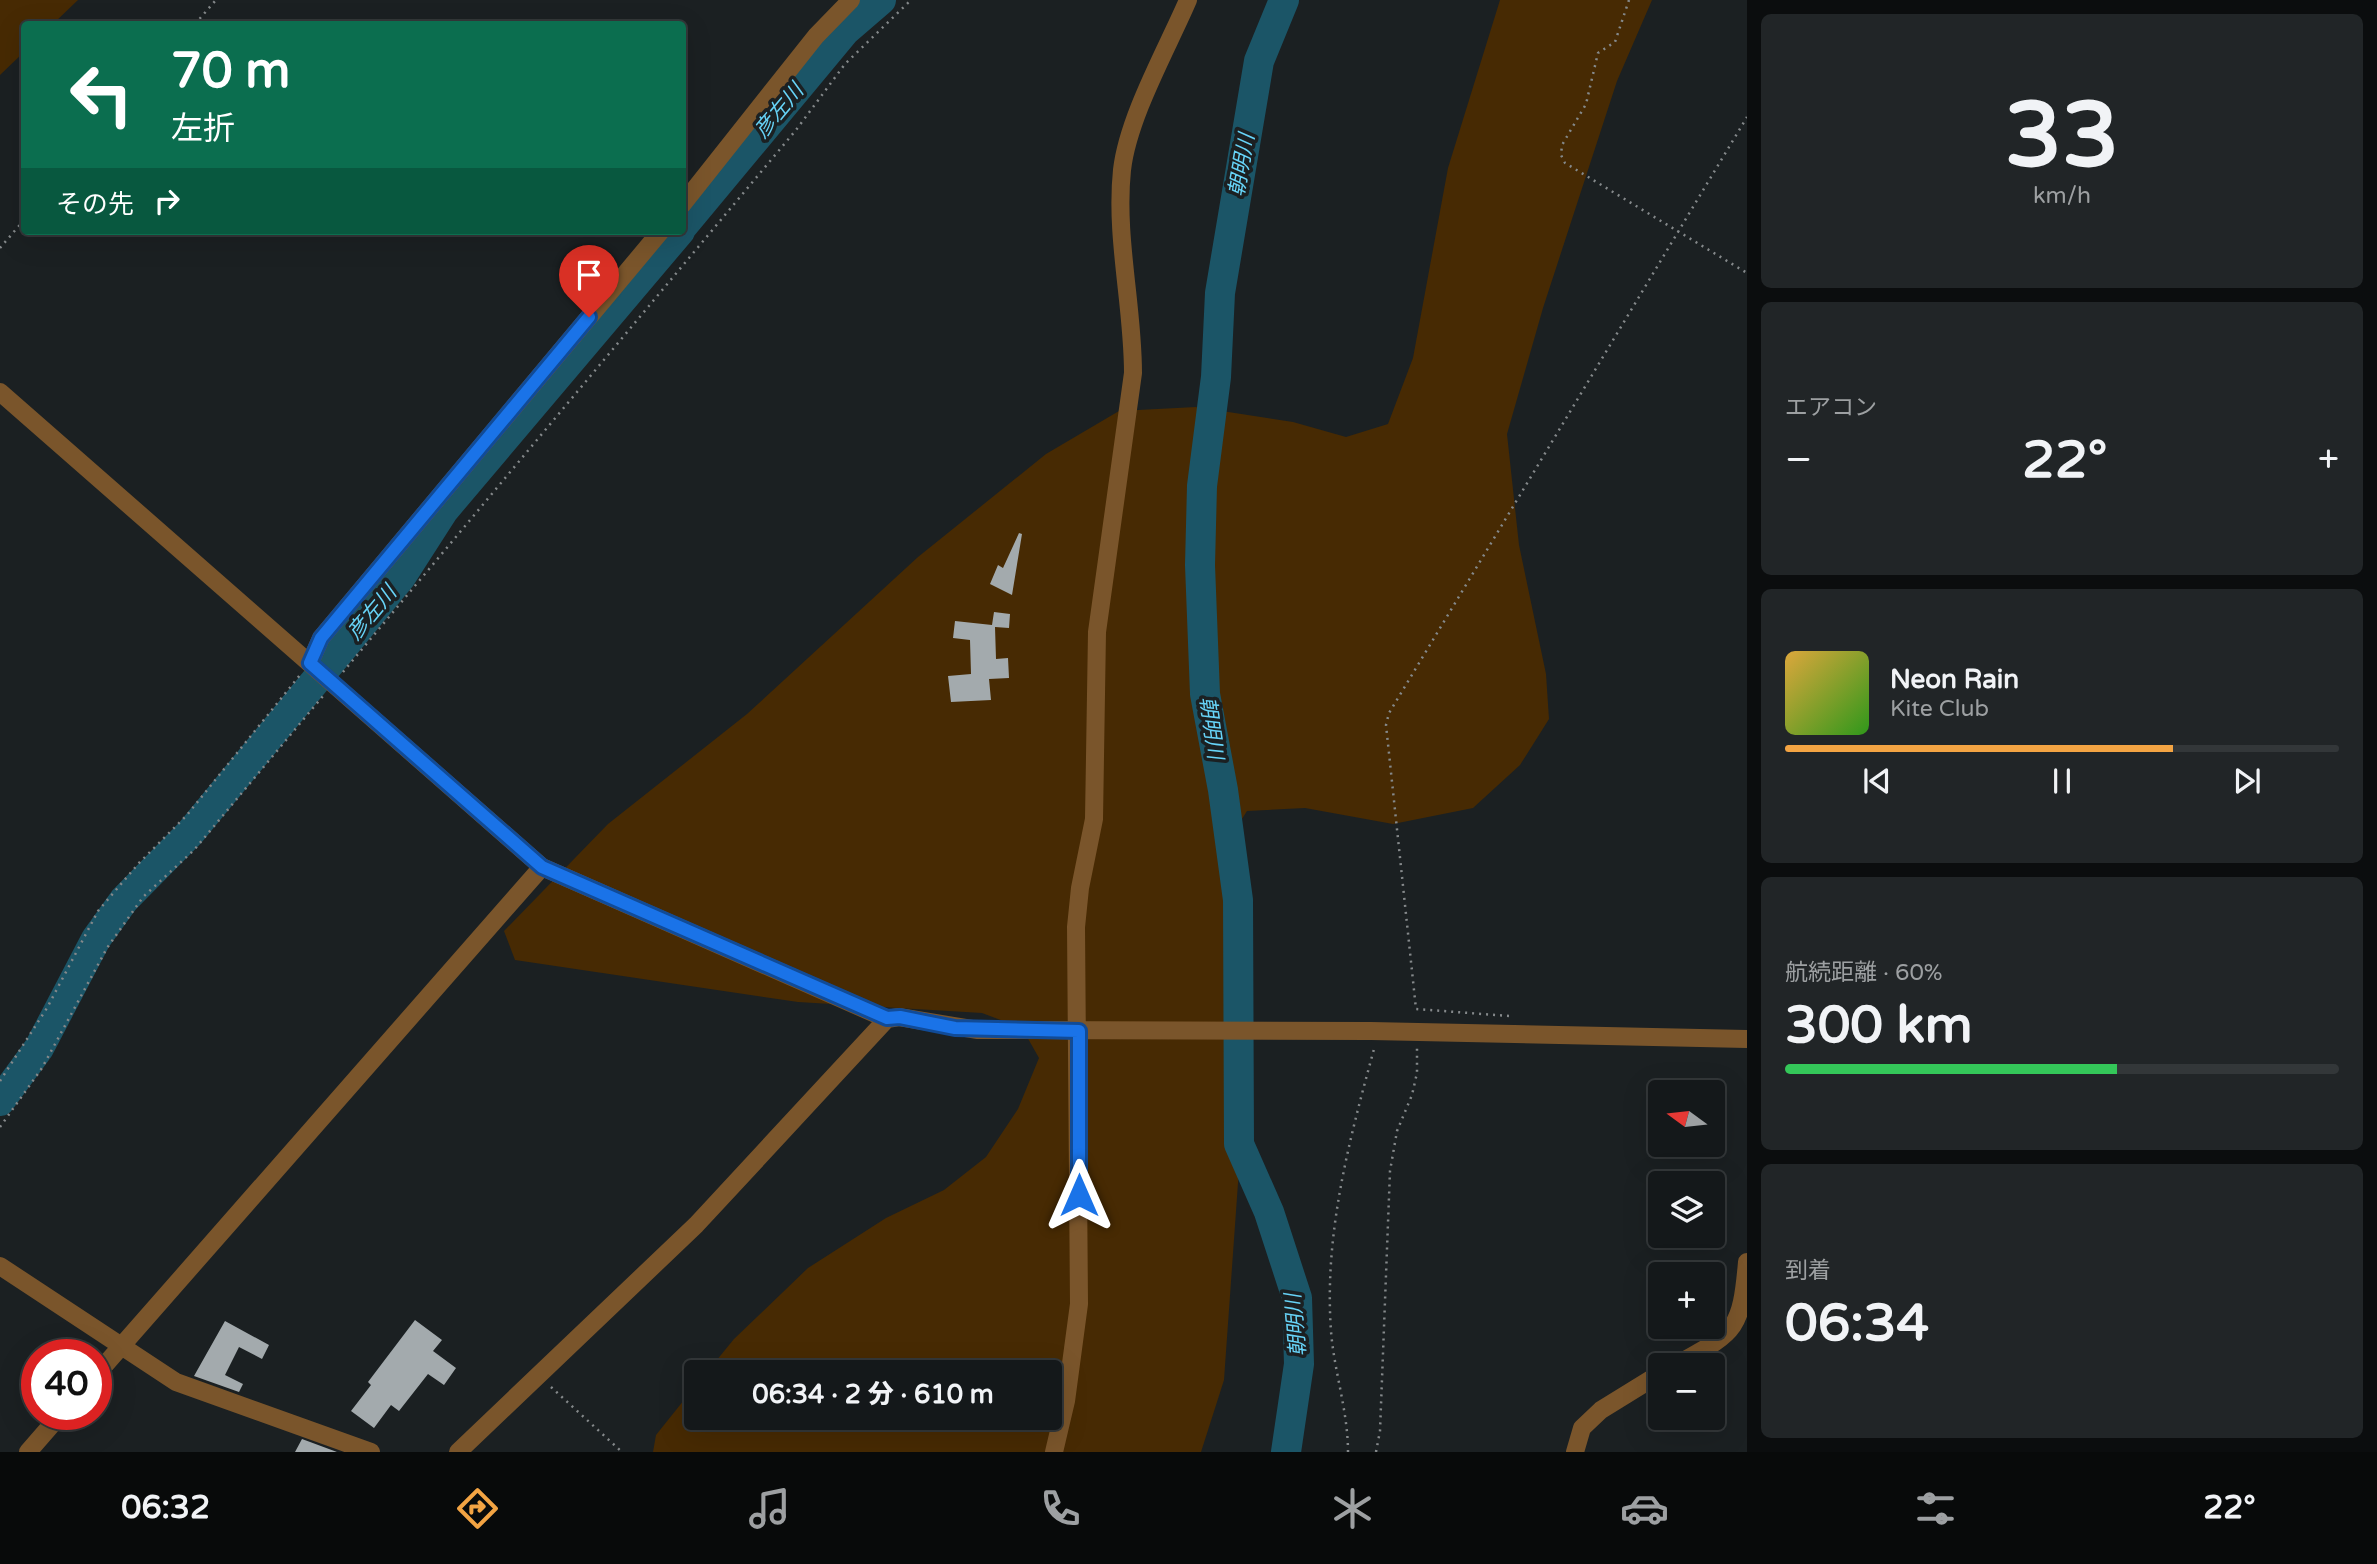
<!DOCTYPE html>
<html lang="ja">
<meta charset="utf-8">
<style>
:root{--surface:#14181a;--page:#212527;--text:#f1f3f6;--muted:#9da0a2;--line:#333739;--accent:#f3a443}
body{margin:0;font-family:"Varela Round","Noto Sans JP",sans-serif;background:var(--page);color:var(--text);height:100vh;display:flex;flex-direction:column;font-size:26px;white-space:nowrap}
*{box-sizing:border-box;margin:0}
p{font-size:23px;color:var(--muted)}
.icon{flex:none;width:38px;height:38px;fill:none;stroke:currentColor;stroke-width:2;stroke-linecap:round;stroke-linejoin:round}
.map{position:relative;flex:1;overflow:hidden}
.side{display:flex;flex-direction:column;gap:14px;padding:14px;background:#0b0d0e;width:630px}
.side>*{flex:none}
.top-card{position:absolute;left:21px;top:21px;width:665px;height:214px;border-radius:7px;box-shadow:0 7px 28px #0002,0 0 0 2px var(--line);background:#0b6e4f;color:#fff;overflow:hidden}
.needle{width:46px;rotate:285deg}
.fabs{position:absolute;left:1648px;top:1080px;display:grid;gap:14px}
.fabs a{display:grid;place-items:center;width:77px;height:77px;border-radius:7px;background:var(--surface);box-shadow:0 7px 28px #0002,0 0 0 2px var(--line);font-size:35px}
.speed{position:absolute;left:21px;top:1339px;display:flex;gap:14px;font-size:35px;font-weight:700;text-align:center}
.speed>*{display:grid;place-content:center;width:91px;height:91px;border-radius:50%;background:var(--surface);box-shadow:0 7px 28px #0002,0 0 0 2px var(--line);line-height:1}
.speed .limit{border:10px solid #d22;background:#fff;color:#111}
.pin{position:absolute;display:grid;place-items:center;width:60px;height:60px;color:#fff;margin:-72px -30px;border-radius:50% 50% 50% 0;rotate:-45deg;box-shadow:0 0 7px #0007}
.pin .icon{rotate:45deg}
.me{position:absolute;width:77px;margin:-38px;rotate:0deg;stroke-linejoin:round;filter:drop-shadow(0 0 5px #0008)}
.turn{display:flex;align-items:center;gap:24px;height:147px;padding:0 35px;font-size:32px}
.turn .icon{width:91px;height:91px;stroke-width:2.5}
.turn b{display:block;font-size:49px;line-height:60px}
.then{display:flex;align-items:center;height:66px;padding:0 35px;background:#0003;gap:14px;font-size:26px}
.big{font-size:52px;font-weight:800;line-height:1.1}
.side .widget{flex:1;display:flex;flex-direction:column;justify-content:center;gap:10px;min-width:0;padding:0 24px;border-radius:10px;background:var(--page)}
.side .dial{align-items:center;gap:0}
.dial b{font-size:91px;line-height:1}
.song{display:flex;align-items:center;gap:21px}
.cover{width:84px;height:84px;border-radius:10px;background:linear-gradient(135deg,hsl(40 70% 55%),hsl(110 70% 35%))}
.played{height:7px;border-radius:4px;background:linear-gradient(90deg,var(--accent) 70%,var(--line) 70%)}
.keys{display:flex;justify-content:space-around;direction:ltr}
.heat{display:flex;justify-content:space-between;align-items:center;font-size:38px;direction:ltr}
.charge{height:10px;border-radius:5px;background:linear-gradient(90deg,#34c759 60%,var(--line) 0)}
.trip{position:absolute;left:684px;top:1360px;width:378px;height:70px;border-radius:7px;background:var(--surface);box-shadow:0 7px 28px #0002,0 0 0 2px var(--line);font-weight:800;line-height:70px;text-align:center}
.tabs{display:flex;height:112px;justify-content:space-around;align-items:center;background:#080a0a;color:var(--muted)}
.tabs .icon{width:49px;height:49px}
.tabs .on{color:var(--accent)}
.tabs b{font-size:32px;color:var(--text)}
main{display:flex;flex:1;min-height:0}
.map>svg:first-child{display:block}
.green{fill:#472a03}
.lines{fill:none;stroke-linecap:round;stroke-linejoin:round}
.river{stroke:#1b5567;stroke-width:30}
.building{fill:#a3aaad}
.path{stroke:#85898b;stroke-width:2.5;stroke-dasharray:2 5;stroke-linecap:butt}
.minor{stroke:#7a552b;stroke-width:18}
.route-casing{stroke:#114b97;stroke-width:18}
.route{stroke:#1a73e8;stroke-width:12}
.labels{text-anchor:middle;dominant-baseline:central;stroke-width:7;stroke-linejoin:round;paint-order:stroke}
.water-label{font-size:21px;font-style:italic;fill:#67d4f8;stroke:#1b2022}
</style>
<main>
<div class="map">
<svg width="1747" height="1452" viewBox="0 0 1747 1452">
<rect width="100%" height="100%" fill="#1b2022"/>
<path class="green" d="M0,0H78L53,24H24V52L0,75Z
M1500,0H1652L1617,81L1543,308L1507,434L1519,545L1546,674L1549,719L1520,765L1473,808L1393,824L1305,808L1247,811L1230,838L1225,922L1236,981L1239,1169L1224,1380L1201,1452H653L656,1435L696,1385V1418H1050V1372H707L734,1339L808,1268L886,1218L944,1190L986,1157L1018,1109L1039,1058L1022,1028L982,1013L798,1002L515,960L504,931L608,824L747,714L918,557L1046,454L1119,411L1196,407L1293,422L1346,437L1388,424L1413,358L1448,168Z"/>
<g class="lines">
<path class="river" d="M1284,0L1259,61L1220,293L1216,377L1202,486L1200,565L1205,694L1223,790L1238,900L1239,1144L1269,1212L1297,1298L1299,1364L1286,1452
M682,227L845,31L881,0
M0,1101L39,1048L96,939L124,900L190,833L401,577L444,510L680,231"/>
</g>
<path class="building" d="M1019,533L1022,534L1012,595L990,584L998,565L1003,568Z
M994,612L1010,614L1009,628L995,627L996,659L1008,658L1009,678L989,679L991,700L951,702L948,676L971,674L970,640L953,638L955,621L992,625Z
M415,1320L442,1340L433,1351L456,1368L444,1385L428,1374L399,1411L391,1405L374,1428L351,1411L371,1385L368,1382Z
M225,1321L269,1345L262,1359L239,1347L225,1375L243,1384L239,1392L194,1376Z
M302,1439L337,1452H295Z"/>
<g class="lines">
<path class="path" d="M1629,0L1615,42L1598,53L1586,104L1562,145L1561,155L1565,163L1747,273
M195,24L216,0
M0,248L24,220
M343,672L796,130L845,64L911,0
M1509,1016L1416,1009L1386,725L1389,713L1747,117
M0,1081L47,1008L98,911L139,863L187,815L300,675
M0,1127L42,1068L107,948L143,897L194,850L323,696
M551,1387L622,1452
M1348,1452C1348,1411 1334,1371 1331,1331C1324,1234 1349,1141 1374,1049
M1376,1452L1380,1431L1390,1171L1397,1131L1412,1095L1417,1073V1047"/>
<path class="minor" d="M682,205L816,36L851,0
M0,392L542,867L887,1019L899,1017L978,1030L1371,1031L1747,1039
M310,663L321,638L661,231
M0,1266L176,1382L371,1452
M1676,1365C1735,1332 1741,1332 1747,1262
M96,1375L542,867
M28,1452L61,1414
M458,1452L696,1225L887,1019
M1054,1452L1066,1401L1079,1304L1076,927L1080,888L1094,819L1097,632L1133,373C1133,305 1115,237 1122,170C1128,117 1167,49 1188,0
M1575,1452L1582,1428L1601,1410L1661,1373"/>
</g>
<g class="lines">
<defs>
<path id="route" d="M589,317L321,638L310,663L542,867L887,1018L900,1017L955,1028L1079,1031V1195"/>
</defs>
<use href="#route" class="route-casing"/>
<use href="#route" class="route"/>
</g>
<g class="labels">
<g class="water-label">
<text transform="translate(779 111) rotate(-50)">彦左川</text>
<text transform="translate(1242 165) rotate(-80)">朝明川</text>
<text transform="translate(372 613) rotate(-50)">彦左川</text>
<text transform="translate(1211 728) rotate(82)">朝明川</text>
<text transform="translate(1296 1325) rotate(-95)">朝明川</text>
</g>
</g>
</svg>
<div class="fabs">
<a><svg class="needle" viewBox="-14 -14 28 28"><path d="M0-13l5 13h-10z" fill="#e53935"/><path d="M0 13l5-13h-10z" fill="#9da0a2"/></svg></a>
<a><svg class="icon" aria-label="layers" viewBox="0 0 24 24"><path d="M12 4l9 5-9 5-9-5zM3 14l9 5 9-5"/></svg></a>
<a>+</a>
<a>−</a>
</div>
<div class="speed"><div class="limit">40</div></div>
<div class="pin" style="left:589px;top:317px;background:#d93025"><svg class="icon" aria-label="arrive" viewBox="0 0 24 24"><path d="M6 21V4h12l-3 4 3 4H6"/></svg></div>
<svg class="me" style="left:1079px;top:1195px" viewBox="-20 -20 40 40"><path d="M0-17L14 15 0 8-14 15z" fill="#1a73e8" stroke="#fff" stroke-width="4"/></svg>
<div class="trip">06:34 · 2 分 · 610 m</div>
<div class="top-card">
<div class="turn"><svg class="icon" aria-label="left" viewBox="0 0 24 24"><path d="M17 20v-9H6M10 6l-5 5 5 5"/></svg><div><b>70 m</b>左折</div></div>
<div class="then">その先<svg class="icon" aria-label="right" viewBox="0 0 24 24"><path d="M7 20v-9h11M14 6l5 5-5 5"/></svg></div>
</div>
</div>
<section class="side">
<div class="widget dial"><b>33</b><p>km/h</p></div>
<div class="widget"><p>エアコン</p>
<div class="heat"><a>−</a><b class="big">22°</b><a>+</a></div>
</div>
<div class="widget">
<div class="song"><i class="cover"></i><div><b>Neon Rain</b><p>Kite Club</p></div></div>
<div class="played"></div>
<div class="keys"><svg class="icon" aria-label="previous" viewBox="0 0 24 24"><path d="M18 5L8 12l10 7zM5 5v14"/></svg><svg class="icon" aria-label="pause" viewBox="0 0 24 24"><path d="M8 5v14M16 5v14"/></svg><svg class="icon" aria-label="next" viewBox="0 0 24 24"><path d="M6 5l10 7-10 7zM19 5v14"/></svg></div>
</div>
<div class="widget"><p>航続距離 · 60%</p><b class="big">300 km</b><div class="charge"></div></div>
<div class="widget"><p>到着</p><b class="big">06:34</b></div>
</section>
</main>
<nav class="tabs">
<b>06:32</b>
<svg class="icon on" aria-label="directions" viewBox="0 0 24 24"><path d="M12 3l9 9-9 9-9-9zM9 14v-3h6M13 9l2 2-2 2"/></svg>
<svg class="icon" aria-label="music" viewBox="0 0 24 24"><path d="M9 18V5l10-2v13"/><circle cx="6" cy="18" r="3"/><circle cx="16" cy="16" r="3"/></svg>
<svg class="icon" aria-label="phone" viewBox="0 0 24 24"><path d="M5 4h4l2 5-3 2q2 4 5 5l2-3 5 2v4C11 20 4 13 5 4z"/></svg>
<svg class="icon" aria-label="climate" viewBox="0 0 24 24"><path d="M12 3v18M4 7l16 10M4 17L20 7"/></svg>
<svg class="icon" aria-label="car" viewBox="0 0 24 24"><path d="M5 17H2v-5l4-1 3-4h7l3 4 3 1v5h-3M9 17h6M6 11h13"/><circle cx="7" cy="17" r="2"/><circle cx="17" cy="17" r="2"/></svg>
<svg class="icon" aria-label="filters" viewBox="0 0 24 24"><path d="M4 7h16M4 17h16"/><circle cx="9" cy="7" r="2"/><circle cx="15" cy="17" r="2"/></svg>
<b>22°</b>
</nav>
